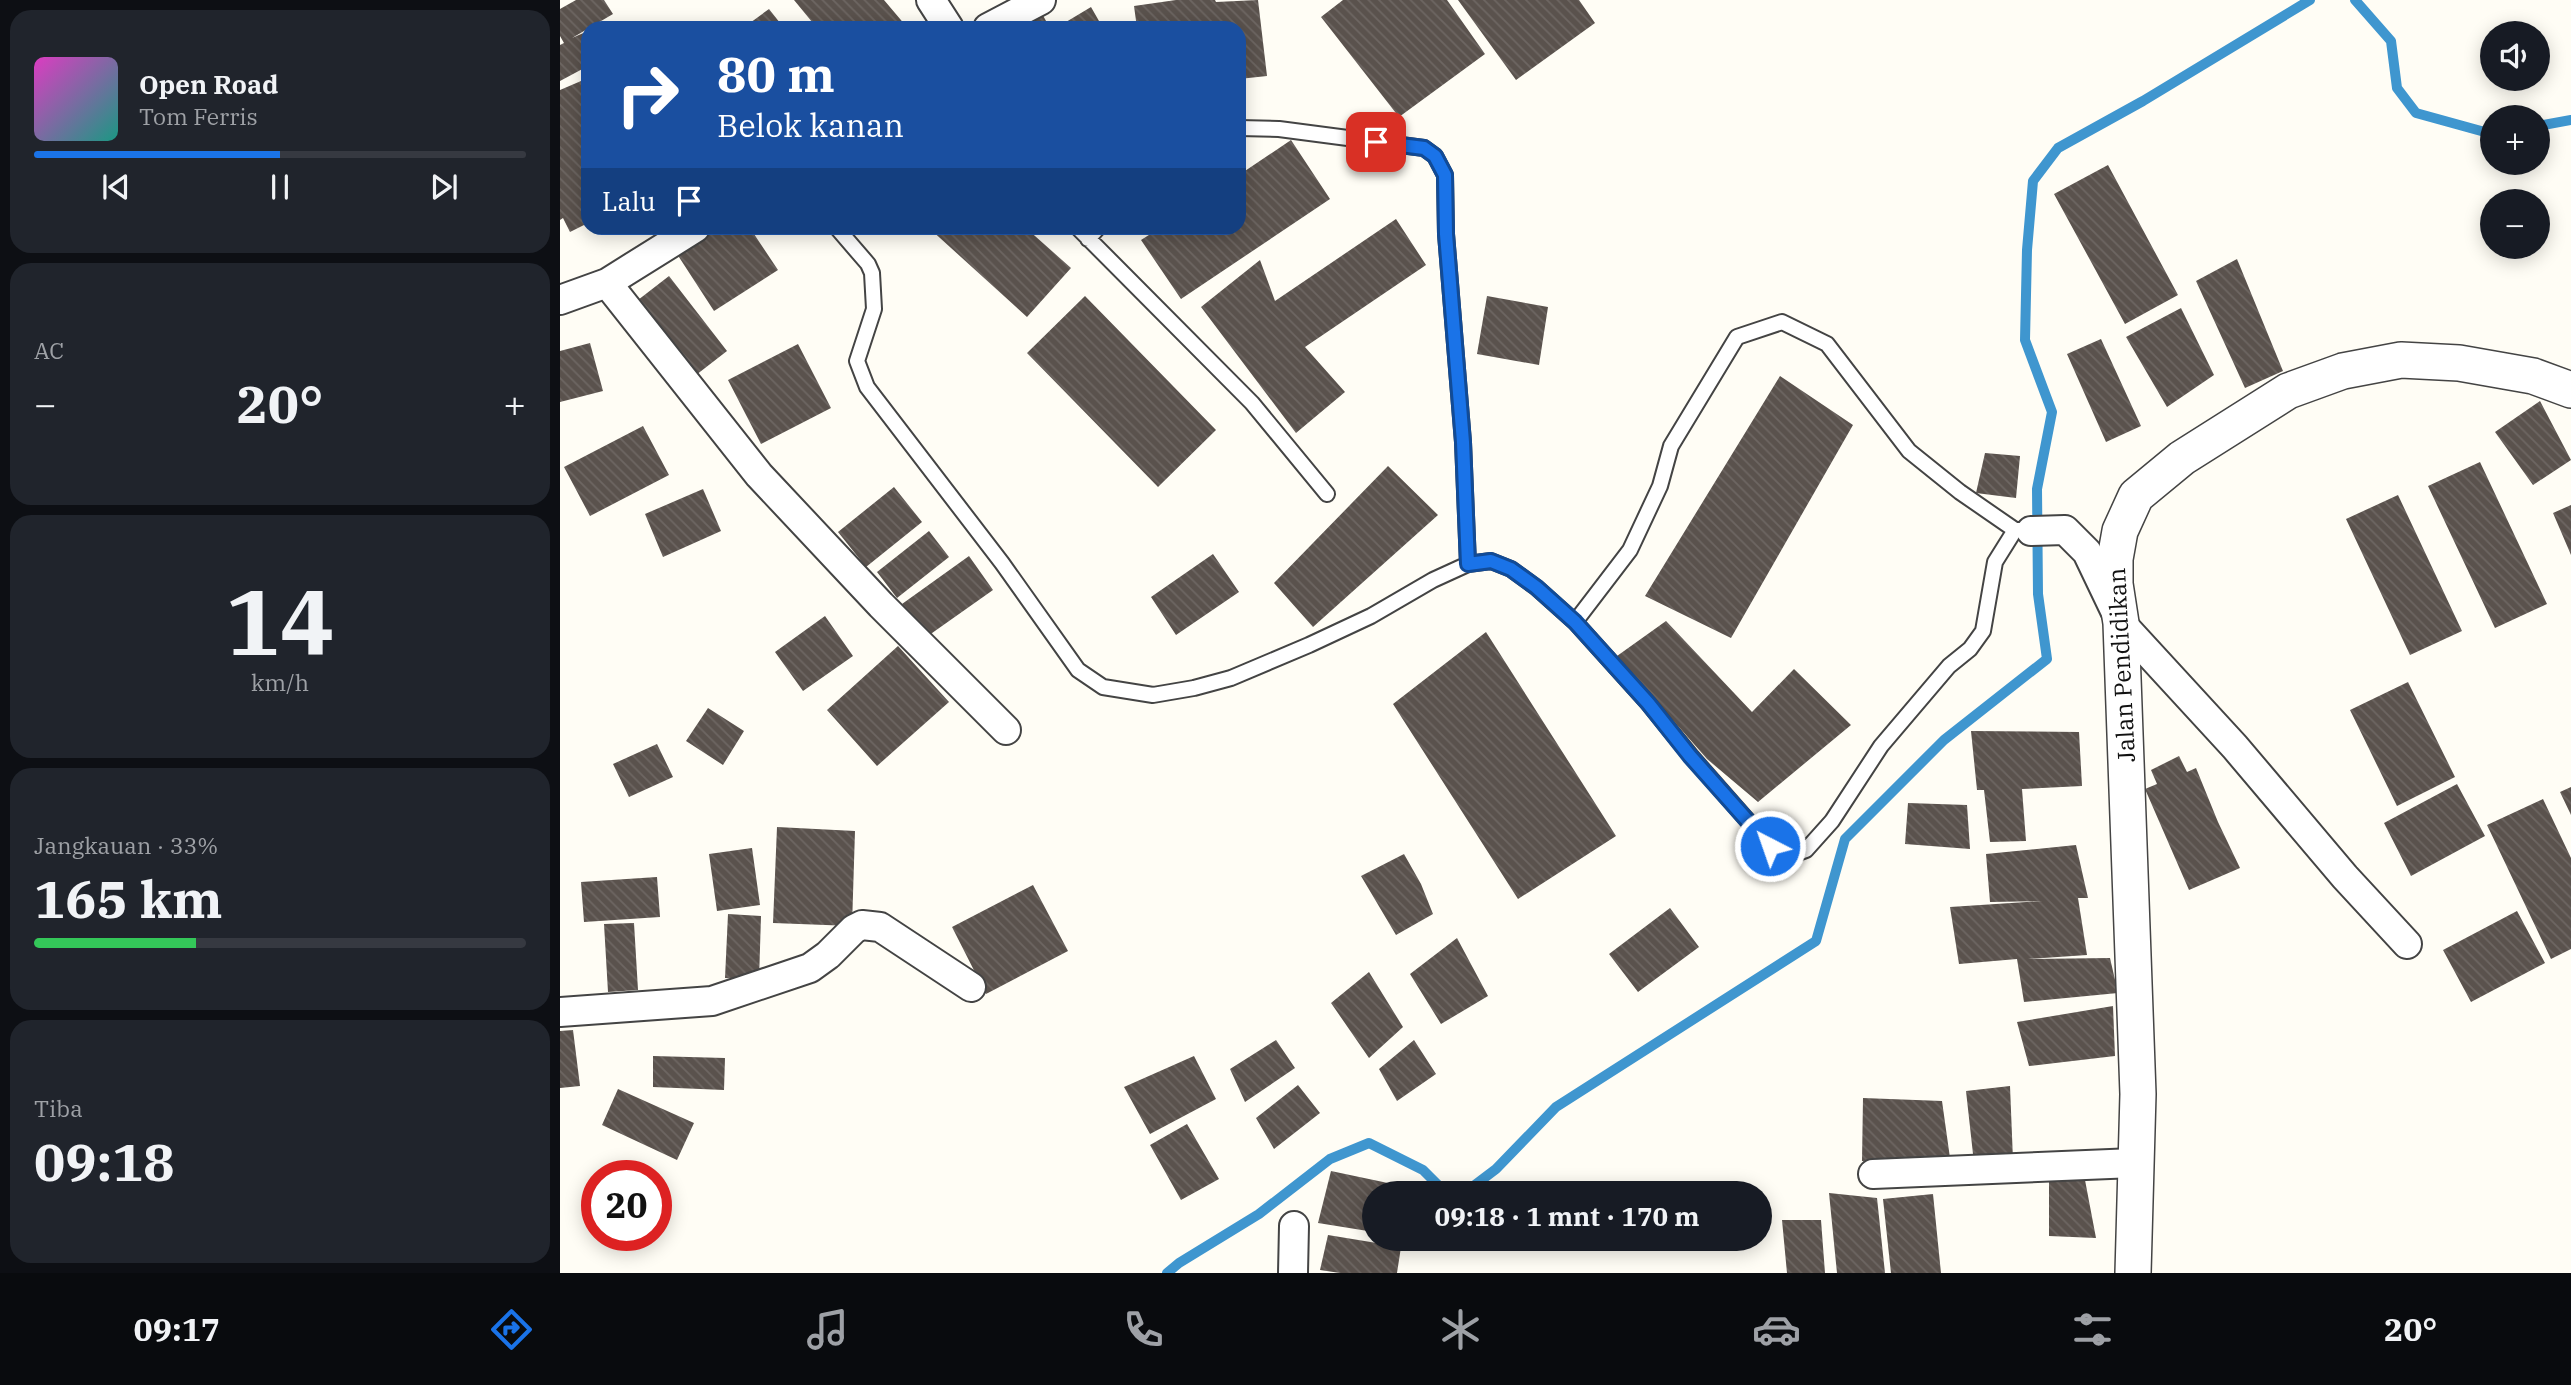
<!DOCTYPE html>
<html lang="id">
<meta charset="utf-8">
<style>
:root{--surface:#171b24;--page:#20242c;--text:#f1f3f6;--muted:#9ea1a6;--line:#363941;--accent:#1a73e8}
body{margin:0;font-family:"IBM Plex Serif",serif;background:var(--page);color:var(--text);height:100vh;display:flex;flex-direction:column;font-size:26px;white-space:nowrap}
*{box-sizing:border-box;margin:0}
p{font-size:23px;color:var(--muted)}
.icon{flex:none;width:38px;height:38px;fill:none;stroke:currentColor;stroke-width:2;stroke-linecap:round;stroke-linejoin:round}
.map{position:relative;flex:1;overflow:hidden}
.sheet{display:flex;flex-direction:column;gap:10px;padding:10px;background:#0d0f14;width:560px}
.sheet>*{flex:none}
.hud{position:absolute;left:21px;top:21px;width:665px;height:214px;border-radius:21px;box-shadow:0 4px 18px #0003;background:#1a4fa0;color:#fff;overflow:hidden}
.controls{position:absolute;left:1920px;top:21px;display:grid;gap:14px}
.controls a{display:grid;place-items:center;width:70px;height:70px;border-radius:50%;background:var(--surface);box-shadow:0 4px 18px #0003;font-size:35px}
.speed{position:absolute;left:21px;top:1160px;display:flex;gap:14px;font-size:35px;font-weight:700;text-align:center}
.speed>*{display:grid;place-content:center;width:91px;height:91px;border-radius:50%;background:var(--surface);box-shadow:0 4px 18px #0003;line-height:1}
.speed .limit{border:10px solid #d22;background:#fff;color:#111}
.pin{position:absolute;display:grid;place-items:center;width:60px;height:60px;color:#fff;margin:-30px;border-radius:14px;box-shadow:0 4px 10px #0006}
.me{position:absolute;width:77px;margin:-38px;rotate:319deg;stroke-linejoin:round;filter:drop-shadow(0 0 5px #0008)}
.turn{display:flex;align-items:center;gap:24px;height:147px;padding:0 21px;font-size:32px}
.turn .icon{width:91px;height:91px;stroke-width:2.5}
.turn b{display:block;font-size:49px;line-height:60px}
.then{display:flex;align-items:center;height:66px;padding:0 21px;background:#0003;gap:14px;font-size:26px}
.big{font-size:52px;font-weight:800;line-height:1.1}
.sheet .widget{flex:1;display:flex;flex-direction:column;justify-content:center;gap:10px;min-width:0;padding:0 24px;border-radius:21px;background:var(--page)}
.sheet .dial{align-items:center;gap:0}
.dial b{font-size:91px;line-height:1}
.song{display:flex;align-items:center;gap:21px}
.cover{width:84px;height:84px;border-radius:10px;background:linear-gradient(135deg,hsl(310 70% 55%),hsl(170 70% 35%))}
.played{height:7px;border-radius:4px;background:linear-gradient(90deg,var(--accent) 50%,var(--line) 50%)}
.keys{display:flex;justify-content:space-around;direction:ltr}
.heat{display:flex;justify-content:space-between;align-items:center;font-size:38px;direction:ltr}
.charge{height:10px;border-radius:5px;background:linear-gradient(90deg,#34c759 33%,var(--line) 0)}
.trip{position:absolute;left:802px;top:1181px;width:410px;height:70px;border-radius:35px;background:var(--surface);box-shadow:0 4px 18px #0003;font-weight:800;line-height:70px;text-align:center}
.dock{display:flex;height:112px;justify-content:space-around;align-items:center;background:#090b0e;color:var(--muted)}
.dock .icon{width:49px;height:49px}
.dock .selected{color:var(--accent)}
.dock b{font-size:32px;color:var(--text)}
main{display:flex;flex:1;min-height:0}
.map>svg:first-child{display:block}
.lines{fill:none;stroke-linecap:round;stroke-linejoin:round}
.stream{stroke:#3f96cf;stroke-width:10}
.building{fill:url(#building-back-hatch)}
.service-casing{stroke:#444;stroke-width:18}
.minor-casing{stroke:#444;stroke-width:32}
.tertiary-casing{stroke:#444;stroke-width:38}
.service{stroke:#fff;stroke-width:14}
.minor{stroke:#fff;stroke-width:28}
.tertiary{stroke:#fff;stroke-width:35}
.route-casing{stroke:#114b97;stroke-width:18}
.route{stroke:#1a73e8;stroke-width:12}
.labels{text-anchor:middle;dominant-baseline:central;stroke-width:7;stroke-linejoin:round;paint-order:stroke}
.street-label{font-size:24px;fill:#111;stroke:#fff}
</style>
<main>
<section class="sheet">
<div class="widget">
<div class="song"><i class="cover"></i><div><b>Open Road</b><p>Tom Ferris</p></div></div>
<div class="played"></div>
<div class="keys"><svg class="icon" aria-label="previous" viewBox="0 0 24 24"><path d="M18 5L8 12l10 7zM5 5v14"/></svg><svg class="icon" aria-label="pause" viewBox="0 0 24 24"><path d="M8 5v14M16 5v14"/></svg><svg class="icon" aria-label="next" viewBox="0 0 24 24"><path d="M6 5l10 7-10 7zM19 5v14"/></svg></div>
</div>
<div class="widget"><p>AC</p>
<div class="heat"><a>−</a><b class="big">20°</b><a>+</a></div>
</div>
<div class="widget dial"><b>14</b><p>km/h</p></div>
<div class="widget"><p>Jangkauan · 33%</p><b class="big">165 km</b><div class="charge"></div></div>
<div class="widget"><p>Tiba</p><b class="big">09:18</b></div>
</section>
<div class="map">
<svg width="2011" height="1273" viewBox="0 0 2011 1273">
<defs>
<pattern id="building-back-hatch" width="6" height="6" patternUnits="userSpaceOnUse" patternTransform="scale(1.75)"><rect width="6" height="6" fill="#5a524d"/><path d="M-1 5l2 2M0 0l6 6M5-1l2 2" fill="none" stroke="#6d6662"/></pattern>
</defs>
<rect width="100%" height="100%" fill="#fffdf5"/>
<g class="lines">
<path class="stream" d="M1795,0L1831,41L1837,88L1856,113L1932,134
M1978,126L2011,120
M903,1194L936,1169L996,1107L1256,941L1285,839L1384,740L1487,659L1478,594L1477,489L1492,412L1465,340L1467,250L1473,181L1498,148L1583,101L1750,0
M607,1273L619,1263L699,1214L770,1159L809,1143L863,1170L887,1194"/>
</g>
<path class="building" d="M16,0H44L53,14L12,38L28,31V66L0,81V45L4,43L0,36V9Z
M234,0H324L346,26L257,28Z
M616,0H655L656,2L698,0L707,76L679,79V28H577L574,6Z
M783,0H887L925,54L839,117L761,17Z
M898,0H1019L1035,23L956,80Z
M531,7L543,28H496Z
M209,9L224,28H183Z
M481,12L490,28H454Z
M28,78V223L10,232L3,218L0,220V90Z
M731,140L770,199L621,299L581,240L600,228H679V175Z
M1548,165L1618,295L1565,324L1494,194Z
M836,219L866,265L745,347L785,392L736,433L641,307L700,260L715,301Z
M157,228H190L218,270L154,311L117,254Z
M369,228H466L511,268L467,317Z
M1677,259L1723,371L1685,388L1636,281Z
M109,276L167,351L136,375L78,300Z
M525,296L656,430L598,487L467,353Z
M927,296L988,307L979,365L917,354Z
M1621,308L1654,375L1607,407L1566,337Z
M1541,339L1581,426L1546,442L1507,354Z
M30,343L43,391L0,402V351Z
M238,344L271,408L201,444L168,380Z
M1220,376L1293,425L1171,638L1085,596Z
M1980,401L2011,460L1973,485L1935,432Z
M83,426L109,475L30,516L4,467Z
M1425,453L1460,456L1456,498L1416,493Z
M1920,462L1987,604L1935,628L1868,486Z
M828,466L878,515L753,627L714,583Z
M334,487L362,522L306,567L278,532Z
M143,489L161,531L103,557L85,514Z
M1838,495L1902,631L1850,655L1786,519Z
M2011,505V555L1993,513Z
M369,531L389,557L337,598L317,572Z
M653,554L679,592L616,635L591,597Z
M409,556L433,590L365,638L342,604Z
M265,616L293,656L243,691L215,652Z
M1106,621L1192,712L1234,669L1291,725L1198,802L1147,759L1057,656Z
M926,632L1056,836L958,899L833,704Z
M338,646L389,702L317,766L267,710Z
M1848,682L1895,777L1837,806L1790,710Z
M148,708L184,731L163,765L126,741Z
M1411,731L1519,732L1522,786L1462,789L1466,841L1430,842L1424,790H1417Z
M97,744L113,777L69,797L53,764Z
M1619,756L1627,772L1636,768L1658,822L1680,868L1629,890L1585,789L1597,784L1591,770Z
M1897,784L1925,836L1851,876L1824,823Z
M2011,787V815L2000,792Z
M1983,799L2011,858V949L1991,959L1927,825Z
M1348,803L1407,805L1410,849L1345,844Z
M217,827L295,831L292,926L213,923Z
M1516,845L1528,898H1518L1527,955L1468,959L1550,958L1558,993L1464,1002L1457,959L1399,964L1390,907L1482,901L1430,902L1426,854Z
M192,848L200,905L157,911L149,854Z
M844,854L861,884L873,914L836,935L801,876Z
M97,877L100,917L24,922L21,882Z
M473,885L508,951L426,994L392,927Z
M1110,908L1139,947L1078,992L1049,954Z
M1957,911L1985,963L1911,1002L1883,950Z
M168,914L201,916L199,980L165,978Z
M74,923L78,990L48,992L44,924Z
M897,938L928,996L881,1024L850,974Z
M809,972L843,1027L809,1058L771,1003Z
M1553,1006L1555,1056L1469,1066L1457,1022Z
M13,1030L20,1086L0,1088V1031Z
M716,1040L735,1068L685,1102L670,1069Z
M854,1040L876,1074L837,1101L819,1069Z
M93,1056L165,1058L164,1090L93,1087Z
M634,1056L656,1099L590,1134L564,1087Z
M738,1085L760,1113L714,1149L696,1118Z
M1450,1086L1453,1160L1414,1163L1406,1091Z
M58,1089L134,1123L117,1160L42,1125Z
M1303,1098L1382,1101L1390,1158L1302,1161Z
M627,1124L659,1179L621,1200L590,1145Z
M771,1171L861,1190V1194H814V1232L758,1223Z
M1489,1180H1525L1536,1238L1489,1236Z
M1269,1193L1317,1198L1325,1273H1277Z
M1373,1194L1381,1273H1331L1323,1199Z
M1222,1220H1261L1265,1273H1227Z
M768,1235L841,1247L837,1273H780L760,1270Z"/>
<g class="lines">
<defs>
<path id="service" d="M679,128L719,129L864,148L875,156L885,175L886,234L903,442L908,564
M277,228L308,264L312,273L314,309L297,361L307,387L442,563L518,670L543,687L593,695L634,688L671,678L749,645L811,616L873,580L908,564L931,561L951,569L977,588L1015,622L1088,703L1131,756L1210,846L1227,857L1246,850L1272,821L1321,746L1389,666L1410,649L1423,631L1435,562L1455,530
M518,228L692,403L767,494
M528,239L538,228
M1015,622L1070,550L1100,486L1111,446L1177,337L1222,322L1267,344L1349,451L1400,492L1455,530H1462"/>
<path id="minor" d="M371,0L389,28
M428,28L481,0
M47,283L199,475L321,605L446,730
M0,300L47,283L135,228
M1471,531L1505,530L1527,552L1561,623L1675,747L1785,877L1847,944
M0,1012L152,1001L250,968L268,955L294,929L302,925L320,927L411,987
M1313,1174L1574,1163
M733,1273L734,1226"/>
<path id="tertiary" d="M1573,1273L1578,1094L1561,623L1555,584V559L1560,531L1576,496L1622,458L1728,391L1783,371L1841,360L1899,363L1973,376L2011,390"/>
</defs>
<use href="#service" class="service-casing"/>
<use href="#minor" class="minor-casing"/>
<use href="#tertiary" class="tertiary-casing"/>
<use href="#service" class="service"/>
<use href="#minor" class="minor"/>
<use href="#tertiary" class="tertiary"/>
</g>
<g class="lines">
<defs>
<path id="route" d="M816,142L864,148L875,156L885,175L886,234L903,442L908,564L931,561L951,569L976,587L1015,622L1088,703L1130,756L1210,846"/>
</defs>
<use href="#route" class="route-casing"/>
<use href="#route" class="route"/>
</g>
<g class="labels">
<g class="street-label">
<text transform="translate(1561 665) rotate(-93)">Jalan Pendidikan</text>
</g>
</g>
</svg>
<div class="controls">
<a><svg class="icon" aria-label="sound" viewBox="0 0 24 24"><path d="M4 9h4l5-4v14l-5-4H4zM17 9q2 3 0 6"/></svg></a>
<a>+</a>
<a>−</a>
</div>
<div class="speed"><div class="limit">20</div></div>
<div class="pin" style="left:816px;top:142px;background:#d93025"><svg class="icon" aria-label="arrive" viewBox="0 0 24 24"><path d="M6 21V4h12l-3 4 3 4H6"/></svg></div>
<svg class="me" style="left:1210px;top:846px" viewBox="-20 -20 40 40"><circle r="17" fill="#1a73e8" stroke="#fff" stroke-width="3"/><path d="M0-11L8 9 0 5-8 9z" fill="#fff"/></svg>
<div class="trip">09:18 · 1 mnt · 170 m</div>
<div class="hud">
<div class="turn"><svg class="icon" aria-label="right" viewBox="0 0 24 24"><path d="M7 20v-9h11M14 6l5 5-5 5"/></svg><div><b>80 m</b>Belok kanan</div></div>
<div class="then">Lalu<svg class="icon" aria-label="arrive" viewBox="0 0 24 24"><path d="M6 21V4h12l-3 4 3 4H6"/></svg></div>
</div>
</div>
</main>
<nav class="dock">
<b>09:17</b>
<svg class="icon selected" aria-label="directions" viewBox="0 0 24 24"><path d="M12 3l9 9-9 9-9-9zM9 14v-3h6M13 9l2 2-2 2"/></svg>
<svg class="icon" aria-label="music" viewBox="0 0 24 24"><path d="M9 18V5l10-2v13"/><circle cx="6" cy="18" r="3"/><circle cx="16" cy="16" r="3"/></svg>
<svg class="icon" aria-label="phone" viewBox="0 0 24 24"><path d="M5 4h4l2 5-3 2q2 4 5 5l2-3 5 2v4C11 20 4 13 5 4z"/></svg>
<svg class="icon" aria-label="climate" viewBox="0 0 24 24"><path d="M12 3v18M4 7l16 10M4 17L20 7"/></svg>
<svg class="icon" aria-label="car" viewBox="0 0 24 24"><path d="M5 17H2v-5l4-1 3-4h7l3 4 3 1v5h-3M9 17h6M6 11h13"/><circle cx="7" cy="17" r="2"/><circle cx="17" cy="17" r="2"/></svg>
<svg class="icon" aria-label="filters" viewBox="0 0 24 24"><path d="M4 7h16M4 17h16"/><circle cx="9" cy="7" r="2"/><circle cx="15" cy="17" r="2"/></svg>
<b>20°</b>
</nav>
